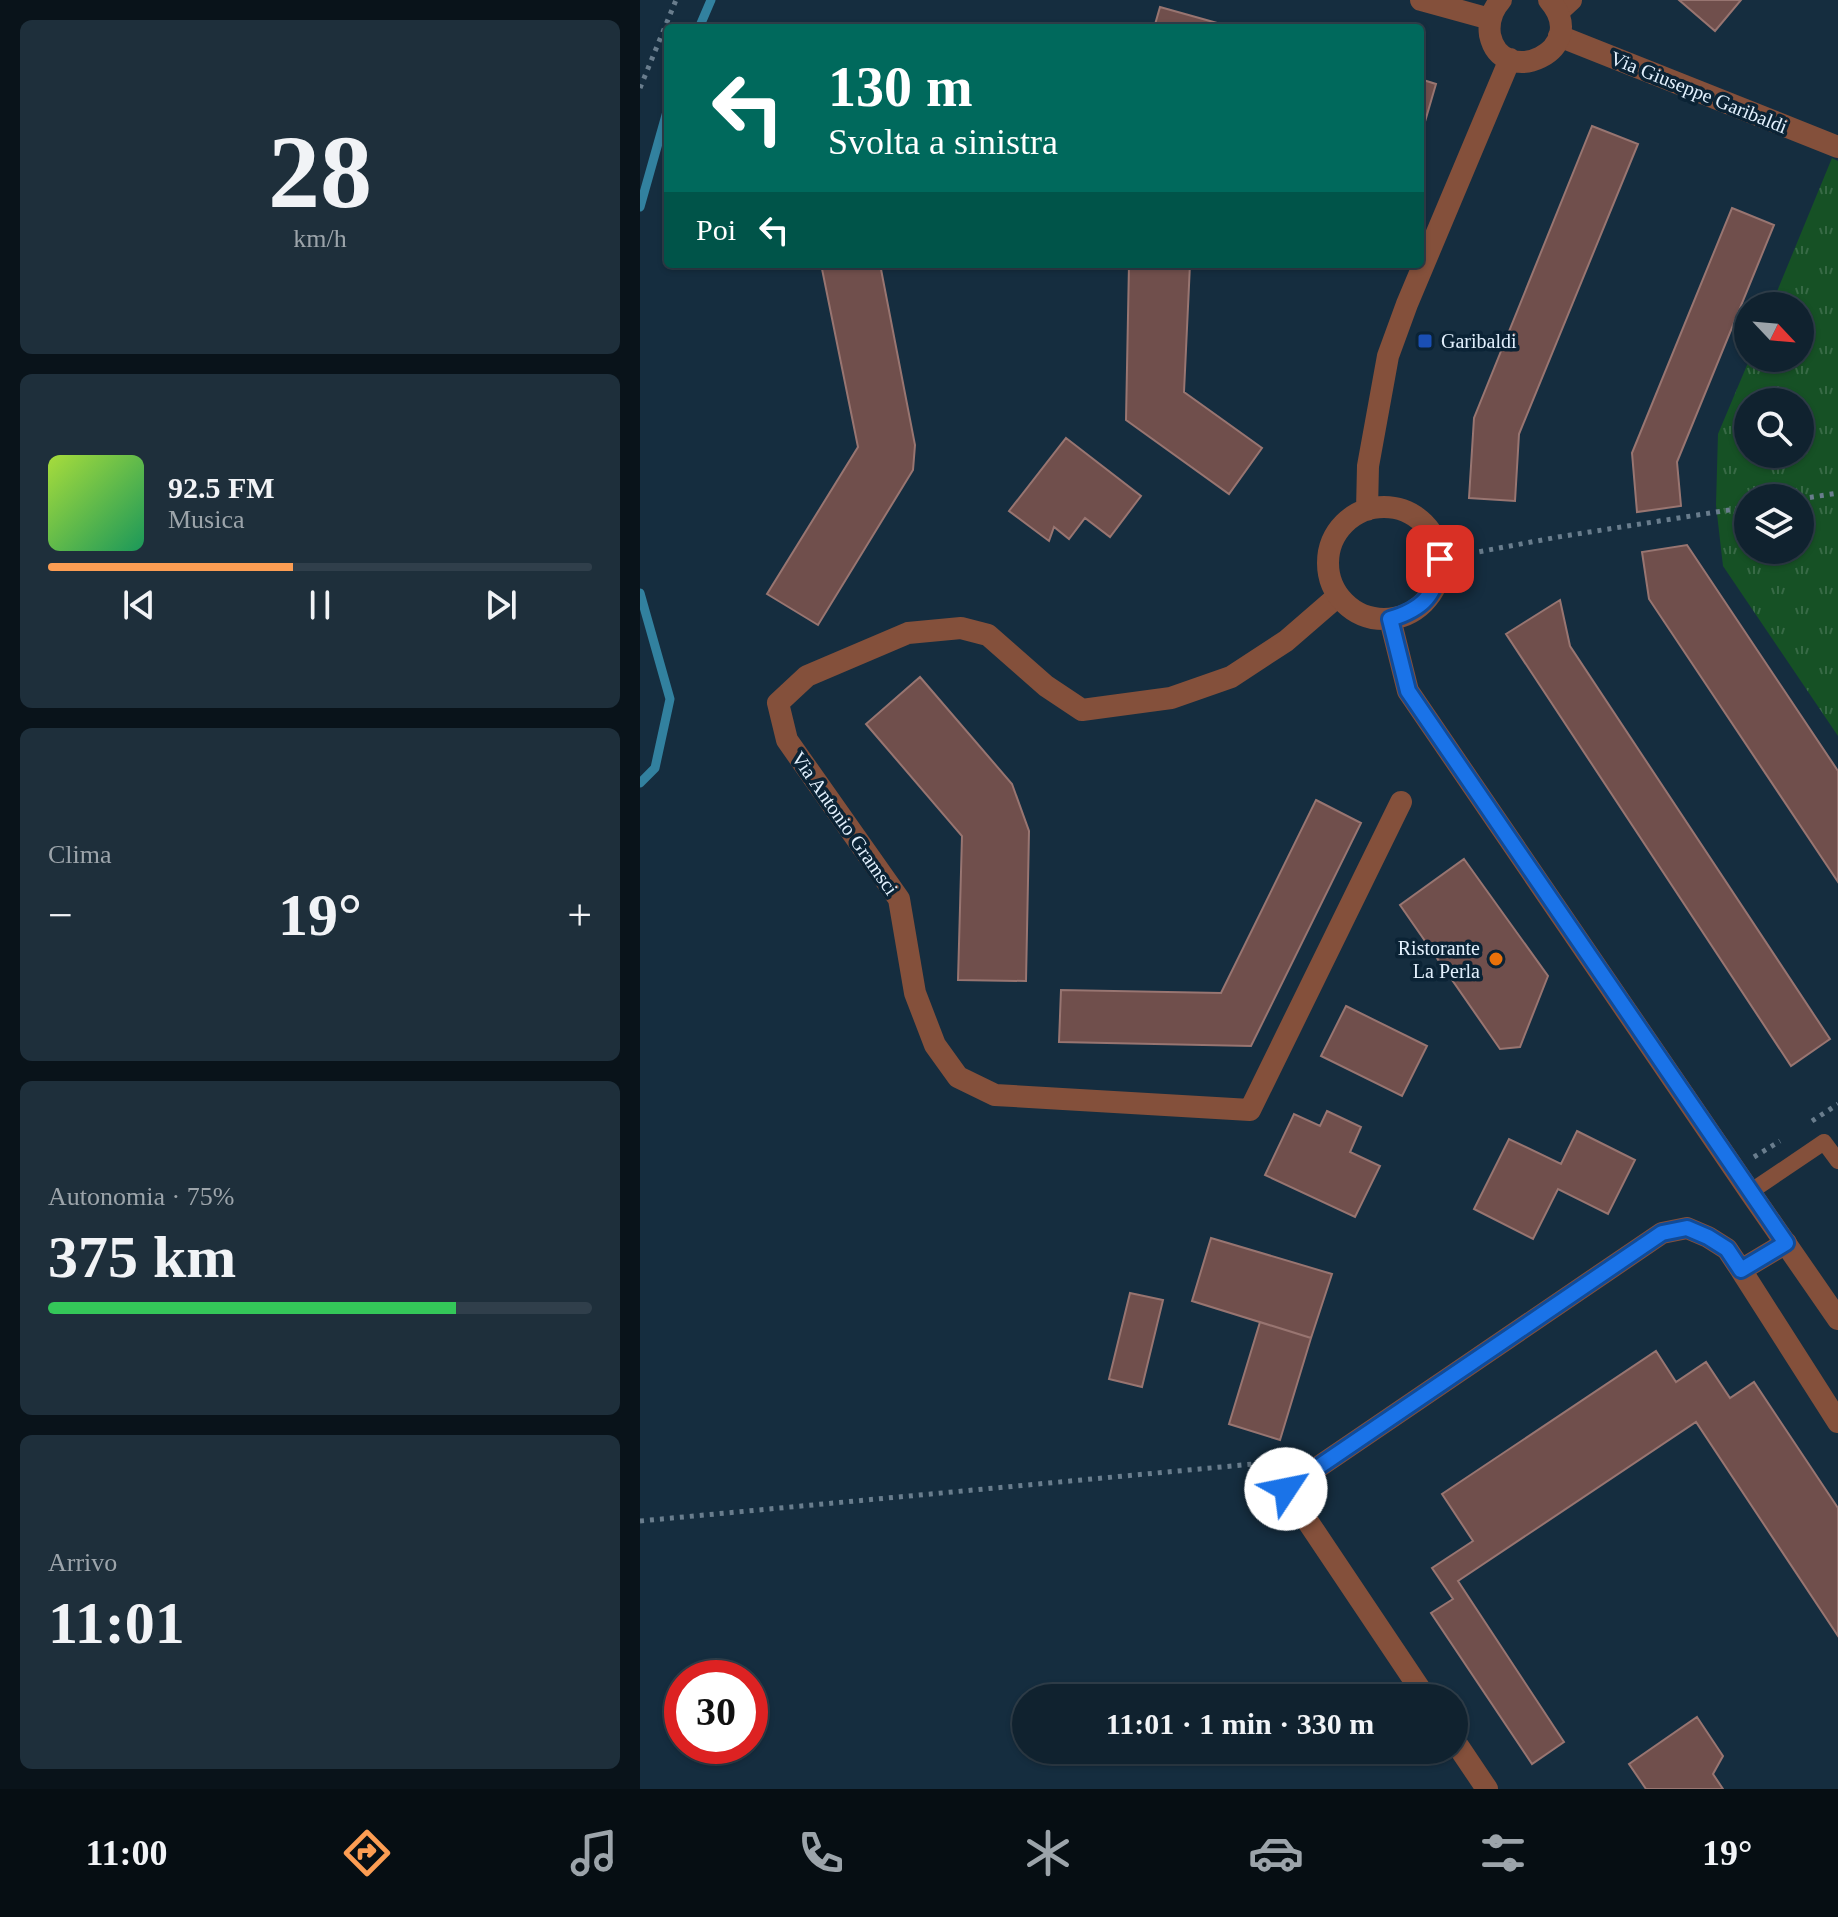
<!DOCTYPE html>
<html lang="it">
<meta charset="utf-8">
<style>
:root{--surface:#10222f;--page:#1e2f3b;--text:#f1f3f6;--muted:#9ca4aa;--line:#303f4b;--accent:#fc9d53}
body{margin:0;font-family:"Times New Roman",serif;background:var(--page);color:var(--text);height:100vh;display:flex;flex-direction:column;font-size:30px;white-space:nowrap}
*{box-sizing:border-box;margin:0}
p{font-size:26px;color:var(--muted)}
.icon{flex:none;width:44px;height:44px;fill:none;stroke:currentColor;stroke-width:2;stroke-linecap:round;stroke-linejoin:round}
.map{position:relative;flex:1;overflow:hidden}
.details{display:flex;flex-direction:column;gap:20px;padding:20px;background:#09131a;width:640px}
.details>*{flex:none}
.guide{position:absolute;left:24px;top:24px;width:760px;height:244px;border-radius:8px;box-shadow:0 2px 6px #0004,0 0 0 2px var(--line);background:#00695c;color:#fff;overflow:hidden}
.needle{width:52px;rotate:116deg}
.fabs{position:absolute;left:1094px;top:292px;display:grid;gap:16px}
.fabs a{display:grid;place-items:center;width:80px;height:80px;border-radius:50%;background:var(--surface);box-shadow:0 2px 6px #0004,0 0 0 2px var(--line);font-size:40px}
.speed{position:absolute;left:24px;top:1660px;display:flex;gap:16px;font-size:40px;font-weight:700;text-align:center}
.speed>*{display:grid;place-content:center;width:104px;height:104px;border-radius:50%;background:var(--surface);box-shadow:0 2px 6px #0004,0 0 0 2px var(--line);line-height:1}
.speed .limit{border:12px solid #d22;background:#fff;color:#111}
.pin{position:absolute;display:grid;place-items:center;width:68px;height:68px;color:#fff;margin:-34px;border-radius:16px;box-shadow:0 4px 12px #0006}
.me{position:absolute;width:88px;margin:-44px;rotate:56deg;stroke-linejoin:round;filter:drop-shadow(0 0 6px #0008)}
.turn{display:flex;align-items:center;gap:28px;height:168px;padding:0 32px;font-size:36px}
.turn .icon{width:104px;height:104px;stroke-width:2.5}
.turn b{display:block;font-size:56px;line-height:68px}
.then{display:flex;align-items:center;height:76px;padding:0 32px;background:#0003;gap:16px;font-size:30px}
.big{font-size:60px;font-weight:700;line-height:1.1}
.details .widget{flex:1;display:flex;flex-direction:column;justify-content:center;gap:12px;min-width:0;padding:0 28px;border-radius:12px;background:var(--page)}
.details .dial{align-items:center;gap:0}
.dial b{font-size:104px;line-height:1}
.song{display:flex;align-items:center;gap:24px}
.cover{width:96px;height:96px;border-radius:12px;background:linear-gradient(135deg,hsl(80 70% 55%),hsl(150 70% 35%))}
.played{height:8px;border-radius:4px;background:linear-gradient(90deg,var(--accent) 45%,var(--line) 45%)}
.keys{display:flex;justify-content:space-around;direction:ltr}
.heat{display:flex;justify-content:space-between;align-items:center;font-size:44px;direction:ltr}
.charge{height:12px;border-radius:6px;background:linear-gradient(90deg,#34c759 75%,var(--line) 0)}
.trip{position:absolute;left:372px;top:1684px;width:456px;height:80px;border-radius:40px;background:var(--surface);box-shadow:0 2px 6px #0004,0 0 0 2px var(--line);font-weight:700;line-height:80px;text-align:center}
.dock{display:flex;height:128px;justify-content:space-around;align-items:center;background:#060e13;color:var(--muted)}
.dock .icon{width:56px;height:56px}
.dock .active{color:var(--accent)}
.dock b{font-size:36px;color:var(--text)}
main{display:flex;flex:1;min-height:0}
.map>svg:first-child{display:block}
.park{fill:url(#park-tufts);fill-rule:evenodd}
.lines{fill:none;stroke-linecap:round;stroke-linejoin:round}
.stream{stroke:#32819f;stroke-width:9}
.building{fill:#704f4c;stroke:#987571;stroke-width:2}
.path{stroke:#697d8d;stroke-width:5;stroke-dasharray:4 6;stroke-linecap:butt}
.service{stroke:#84503b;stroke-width:16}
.minor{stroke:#84503b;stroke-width:22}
.tertiary{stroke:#84503b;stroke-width:22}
.route-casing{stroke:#114b97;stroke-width:20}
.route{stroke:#1a73e8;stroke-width:14}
.transit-dot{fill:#1a4fb4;stroke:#0b2335;stroke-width:3}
.food-dot{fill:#e8710a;stroke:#0b2335;stroke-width:3}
.labels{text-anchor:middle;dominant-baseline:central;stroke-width:7;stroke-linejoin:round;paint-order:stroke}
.street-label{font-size:20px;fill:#e2f0fd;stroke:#0b2335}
.poi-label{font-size:20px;fill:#e2f0fd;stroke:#0b2335;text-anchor:start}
</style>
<main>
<section class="details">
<div class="widget dial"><b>28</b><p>km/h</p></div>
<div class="widget">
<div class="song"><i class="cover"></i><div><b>92.5 FM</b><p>Musica</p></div></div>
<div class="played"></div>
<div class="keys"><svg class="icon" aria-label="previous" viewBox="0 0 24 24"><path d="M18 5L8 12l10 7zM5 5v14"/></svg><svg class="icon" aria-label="pause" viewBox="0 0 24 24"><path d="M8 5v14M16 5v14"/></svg><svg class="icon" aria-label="next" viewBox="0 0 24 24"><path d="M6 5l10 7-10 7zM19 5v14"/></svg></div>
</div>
<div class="widget"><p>Clima</p>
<div class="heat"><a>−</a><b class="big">19°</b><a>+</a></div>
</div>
<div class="widget"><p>Autonomia · 75%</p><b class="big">375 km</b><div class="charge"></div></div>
<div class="widget"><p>Arrivo</p><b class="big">11:01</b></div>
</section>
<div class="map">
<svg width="1198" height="1789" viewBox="0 0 1198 1789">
<defs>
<pattern id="park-tufts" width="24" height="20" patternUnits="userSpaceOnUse" patternTransform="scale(2)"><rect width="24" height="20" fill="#165125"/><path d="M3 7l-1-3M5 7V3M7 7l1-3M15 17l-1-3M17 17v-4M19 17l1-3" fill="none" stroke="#386a46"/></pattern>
</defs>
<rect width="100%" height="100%" fill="#152d3f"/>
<path class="park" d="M1192,158L1198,161V736L1083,566L1076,505L1078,434L1110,358H1160V306H1131ZM1108,402H1160V454H1108ZM1108,498H1160V550H1108Z"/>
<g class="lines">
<path class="stream" d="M59,28L71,0
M0,207L28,108
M0,593L30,699L15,768L0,783"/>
</g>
<path class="building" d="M1039,0H1101L1075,31Z
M520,7L595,28H514Z
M780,79L796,84L784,125L780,123Z
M952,126L998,144L879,434L875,501L829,498L834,418Z
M1092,208L1134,225L1037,462L1041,506L997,512L992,453Z
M181,264H240L275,445L273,470L178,625L127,594L218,447Z
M489,264H550L544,392L622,448L589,494L486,420Z
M426,438L501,496L470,537L445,518L429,539L414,527L409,541L369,511Z
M1047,545L1198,771V882L1009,599L1002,552Z
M920,600L930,646L1190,1039L1151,1066L866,634Z
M280,677L372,784L389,831L386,981L318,980L322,836L226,724Z
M676,800L721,823L611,1046L419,1042L421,990L581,993Z
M824,859L908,976L880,1047L860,1049L760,905Z
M706,1006L787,1046L762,1096L681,1056Z
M687,1111L721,1127L710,1152L740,1166L715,1217L625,1175L654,1114L680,1126Z
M937,1131L995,1160L968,1214L918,1189L893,1239L834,1209L869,1139L921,1164Z
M571,1238L692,1274L671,1338L552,1301Z
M490,1293L523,1300L502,1387L469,1379Z
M620,1322L671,1338L640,1440L589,1424Z
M1016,1351L1036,1382L1066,1362L1090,1398L1114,1382L1198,1508V1636L1056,1422L818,1581L924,1742L892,1764L791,1613L813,1599L792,1568L833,1541L802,1494Z
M1057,1717L1083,1756L1073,1774L1083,1789H1006L989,1764Z"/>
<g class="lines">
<path class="path" d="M0,88L36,0
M1160,499L1198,493
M800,559L918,537L1108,507
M1172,1121L1198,1104
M1114,1157L1140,1141
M0,1521L624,1463L632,1472"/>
<path class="service" d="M1110,1192L1184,1142L1198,1161"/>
<path class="minor" d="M918,12L931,0
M919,36L1198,147
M698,596L646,641L591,677L531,698L442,710L406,686L348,635L321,628L268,633L167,676L138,703L147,740L259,899L275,993L295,1045L318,1077L355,1095L610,1110L761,802
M1101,1270L1198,1422
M786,1698L646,1489L1022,1233L1047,1228L1068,1237L1087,1249L1101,1270L1146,1243
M814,1740L847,1789"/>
<path class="tertiary" d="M781,0L850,19
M861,0C852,10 848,21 850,35C862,91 953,50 909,0
M688 563a56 56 0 1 1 112 0a56 56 0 1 1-112 0Z
M727,510L728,466L748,356L767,304L870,59
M750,619L768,691L1110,1192L1198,1319"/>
</g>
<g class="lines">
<defs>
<path id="route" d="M646,1489L1022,1233L1047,1228L1068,1237L1087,1249L1101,1270L1146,1243L768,691L750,619C783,609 797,595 800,559"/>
</defs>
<use href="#route" class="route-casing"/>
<use href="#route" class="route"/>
</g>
<rect class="transit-dot" x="777" y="333" width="16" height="16" rx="4"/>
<circle class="food-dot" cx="856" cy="959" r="8"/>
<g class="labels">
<g class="street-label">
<text transform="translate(1059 92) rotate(22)">Via Giuseppe Garibaldi</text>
<text transform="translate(205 823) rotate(55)">Via Antonio Gramsci</text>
</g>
<g class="poi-label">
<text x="801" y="341">Garibaldi</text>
<text x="840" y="948" text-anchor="end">Ristorante<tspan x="840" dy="23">La Perla</tspan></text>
</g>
</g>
</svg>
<div class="fabs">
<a><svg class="needle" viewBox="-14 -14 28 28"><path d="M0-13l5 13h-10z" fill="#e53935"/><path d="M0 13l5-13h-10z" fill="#9ca4aa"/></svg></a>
<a><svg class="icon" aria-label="search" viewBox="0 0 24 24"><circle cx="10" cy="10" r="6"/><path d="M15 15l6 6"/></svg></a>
<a><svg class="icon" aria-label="layers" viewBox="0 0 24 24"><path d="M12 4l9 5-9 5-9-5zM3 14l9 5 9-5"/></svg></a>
</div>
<div class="speed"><div class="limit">30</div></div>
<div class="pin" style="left:800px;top:559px;background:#d93025"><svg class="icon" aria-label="arrive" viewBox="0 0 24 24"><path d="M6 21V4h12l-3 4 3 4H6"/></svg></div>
<svg class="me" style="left:646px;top:1489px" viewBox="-20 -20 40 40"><circle r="19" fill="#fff"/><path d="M0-13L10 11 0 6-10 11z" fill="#1a73e8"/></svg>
<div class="trip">11:01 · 1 min · 330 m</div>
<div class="guide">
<div class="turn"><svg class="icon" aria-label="left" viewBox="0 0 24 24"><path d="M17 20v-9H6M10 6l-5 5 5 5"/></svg><div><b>130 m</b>Svolta a sinistra</div></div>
<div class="then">Poi<svg class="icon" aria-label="left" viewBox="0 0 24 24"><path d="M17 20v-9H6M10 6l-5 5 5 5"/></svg></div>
</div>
</div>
</main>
<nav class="dock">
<b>11:00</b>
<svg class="icon active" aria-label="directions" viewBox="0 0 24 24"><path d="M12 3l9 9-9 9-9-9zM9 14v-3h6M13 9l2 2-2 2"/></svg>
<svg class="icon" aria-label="music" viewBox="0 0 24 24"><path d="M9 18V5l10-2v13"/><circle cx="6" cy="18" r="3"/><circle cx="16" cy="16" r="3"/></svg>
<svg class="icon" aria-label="phone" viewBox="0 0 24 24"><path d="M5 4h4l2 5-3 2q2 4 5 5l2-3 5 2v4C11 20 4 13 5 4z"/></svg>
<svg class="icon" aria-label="climate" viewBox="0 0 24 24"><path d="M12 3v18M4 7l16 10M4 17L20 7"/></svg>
<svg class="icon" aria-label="car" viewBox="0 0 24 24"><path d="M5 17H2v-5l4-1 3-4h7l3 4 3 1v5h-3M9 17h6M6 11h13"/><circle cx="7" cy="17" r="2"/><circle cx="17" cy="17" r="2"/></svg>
<svg class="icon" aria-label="filters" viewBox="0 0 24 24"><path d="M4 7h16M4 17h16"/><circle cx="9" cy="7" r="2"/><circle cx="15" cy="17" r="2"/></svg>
<b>19°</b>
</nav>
